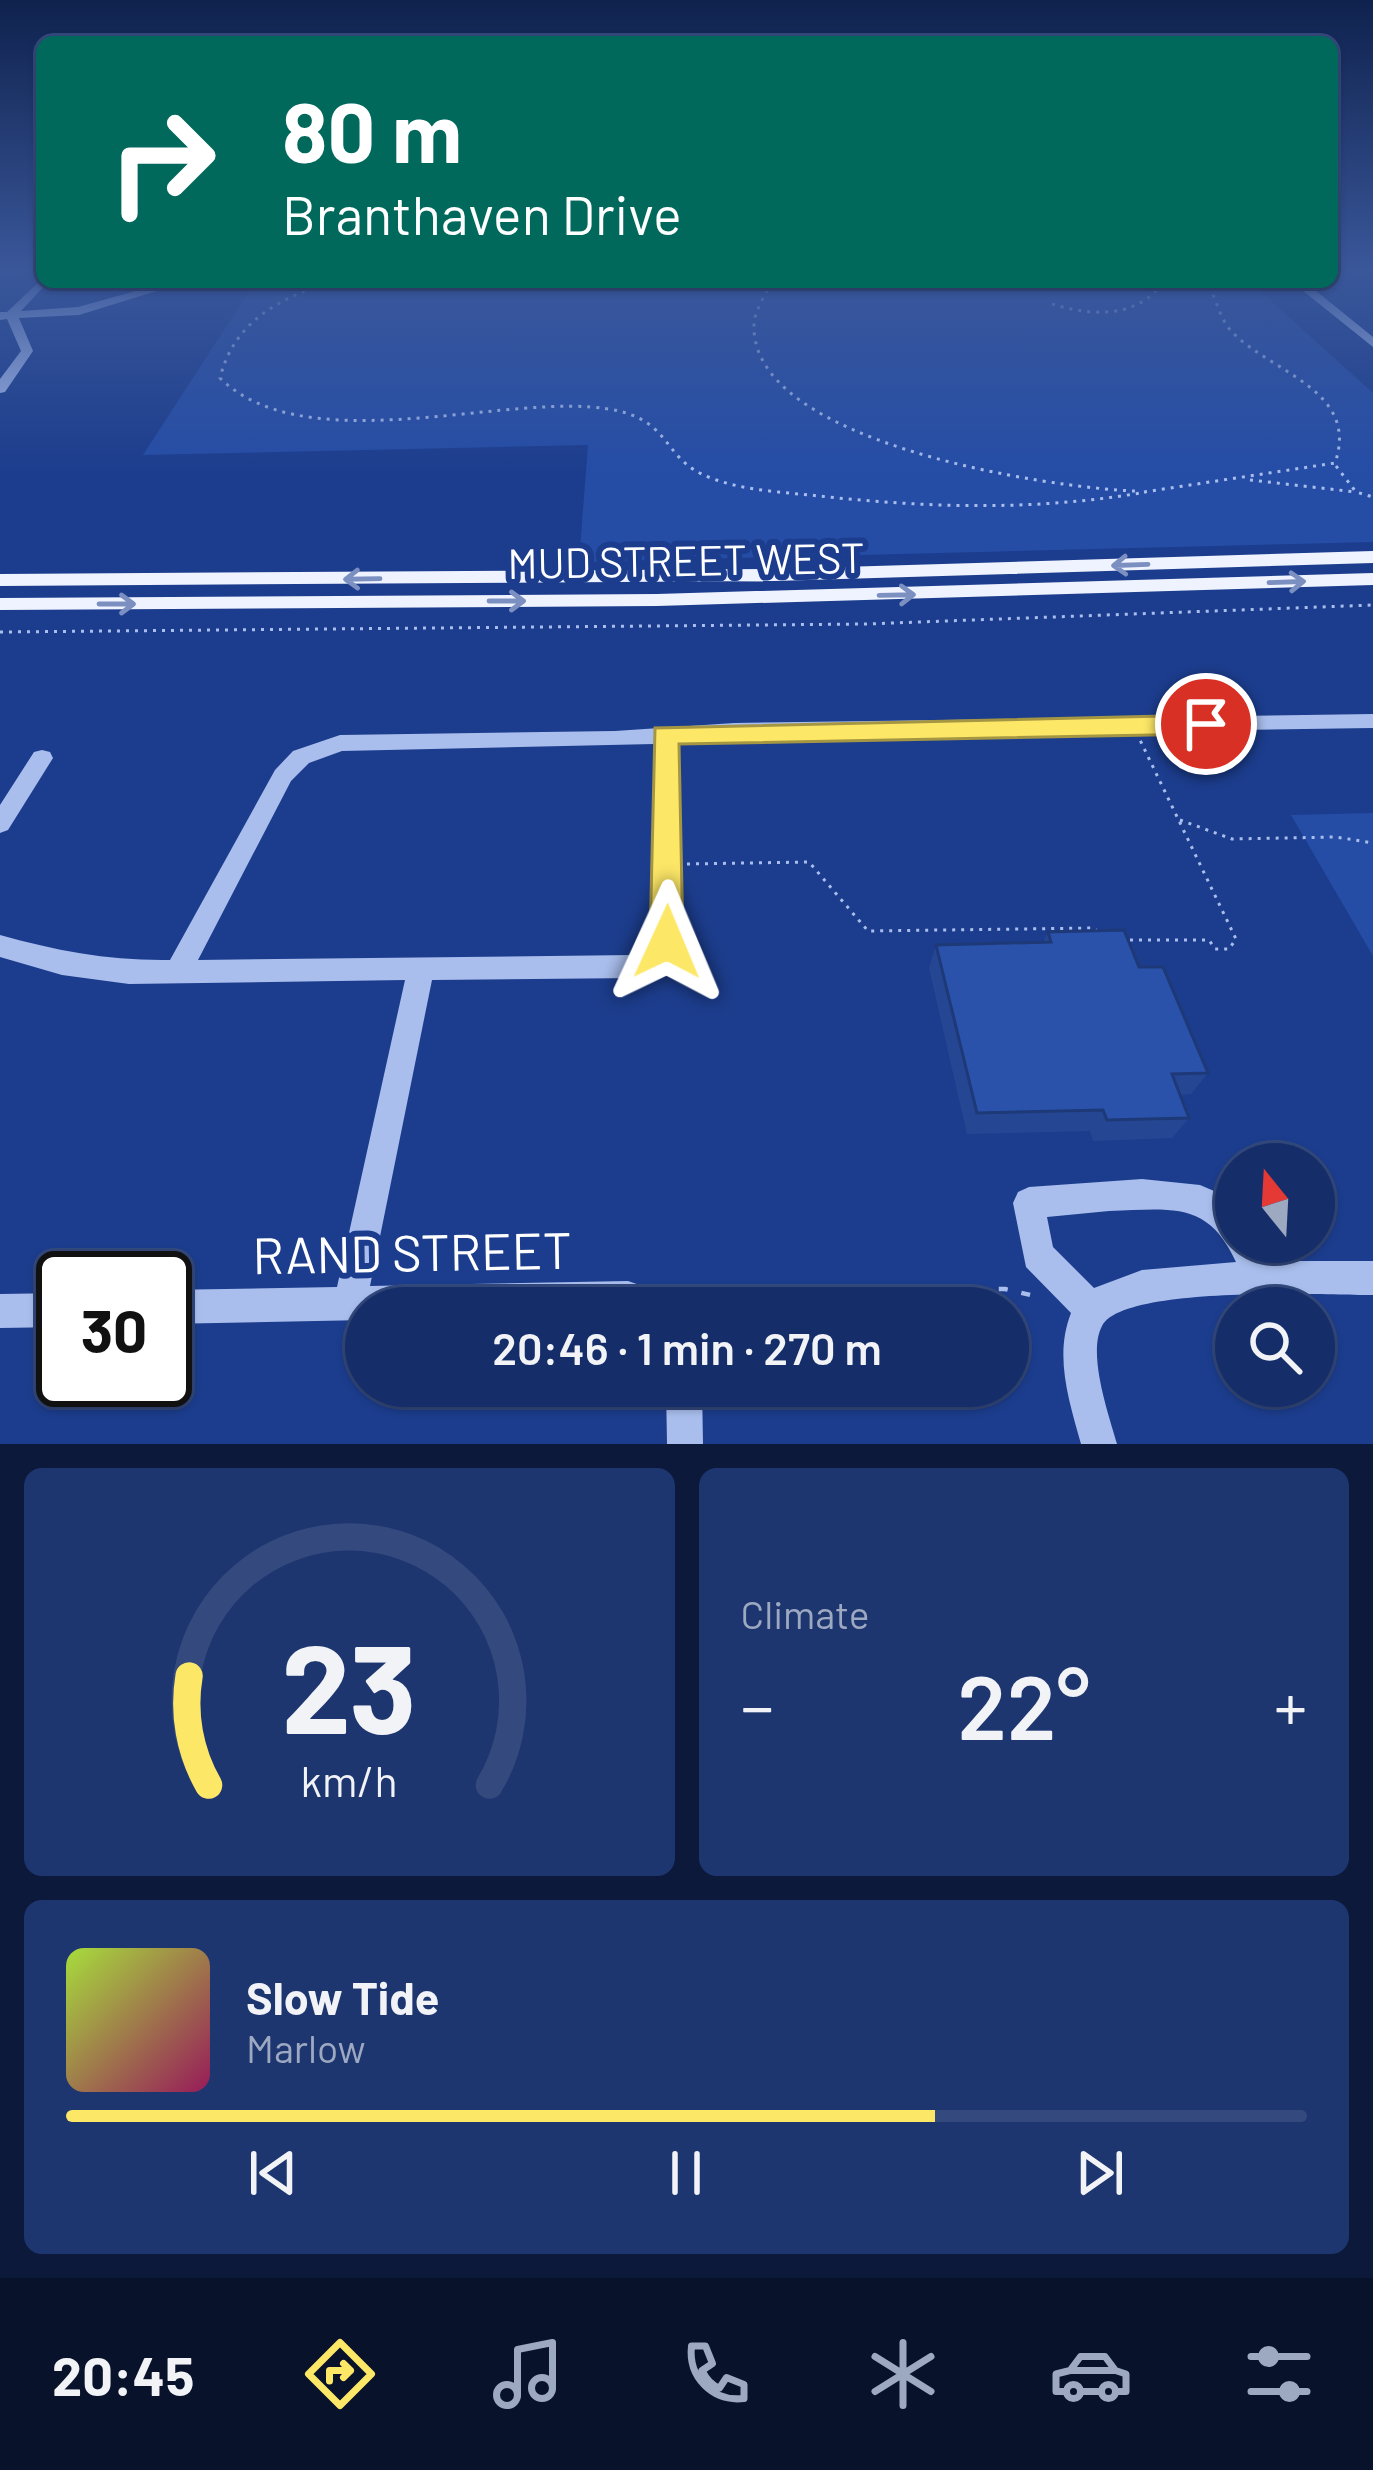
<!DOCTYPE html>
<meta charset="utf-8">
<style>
:root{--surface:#152e6a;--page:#1e3670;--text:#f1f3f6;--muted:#9da8c1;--line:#344a7e;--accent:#fde767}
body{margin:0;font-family:Barlow,sans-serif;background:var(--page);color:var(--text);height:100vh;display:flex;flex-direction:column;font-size:45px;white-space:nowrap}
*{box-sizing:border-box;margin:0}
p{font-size:39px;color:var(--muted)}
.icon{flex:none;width:66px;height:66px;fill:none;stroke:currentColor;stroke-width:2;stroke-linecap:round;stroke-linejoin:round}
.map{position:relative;height:1444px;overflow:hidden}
.panel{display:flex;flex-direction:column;gap:24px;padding:24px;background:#0c193a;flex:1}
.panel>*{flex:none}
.banner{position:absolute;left:36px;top:36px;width:1302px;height:252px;border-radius:18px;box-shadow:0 3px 9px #0004,0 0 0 3px var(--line);background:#00695c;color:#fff;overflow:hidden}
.needle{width:78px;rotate:342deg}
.fabs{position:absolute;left:1215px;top:1143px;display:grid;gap:24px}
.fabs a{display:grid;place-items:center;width:120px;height:120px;border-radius:50%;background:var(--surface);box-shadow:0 3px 9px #0004,0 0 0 3px var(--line);font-size:60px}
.speed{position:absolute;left:36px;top:1251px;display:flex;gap:24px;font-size:60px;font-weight:700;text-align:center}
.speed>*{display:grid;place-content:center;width:156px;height:156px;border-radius:50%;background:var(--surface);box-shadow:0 3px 9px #0004,0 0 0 3px var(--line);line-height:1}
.speed .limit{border:6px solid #111;border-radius:18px;background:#fff;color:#111}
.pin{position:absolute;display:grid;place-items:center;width:102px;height:102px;color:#fff;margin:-51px;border:6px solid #fff;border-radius:50%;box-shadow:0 3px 12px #0007}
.me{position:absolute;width:132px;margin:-66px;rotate:1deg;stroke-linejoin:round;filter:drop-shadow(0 0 9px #0008)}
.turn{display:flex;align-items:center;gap:42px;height:252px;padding:0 48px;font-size:54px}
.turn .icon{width:156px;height:156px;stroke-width:2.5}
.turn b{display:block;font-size:84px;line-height:102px}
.big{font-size:90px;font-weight:600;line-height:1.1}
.panel .widget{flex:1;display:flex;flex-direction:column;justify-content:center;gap:18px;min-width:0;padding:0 42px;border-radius:18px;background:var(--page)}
.panel .dial{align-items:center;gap:0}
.dial svg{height:312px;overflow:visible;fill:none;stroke:var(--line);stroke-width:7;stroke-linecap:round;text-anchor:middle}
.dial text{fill:var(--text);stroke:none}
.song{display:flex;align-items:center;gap:36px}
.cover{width:144px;height:144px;border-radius:18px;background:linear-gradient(135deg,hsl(80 70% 55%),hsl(330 70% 35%))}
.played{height:12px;border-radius:6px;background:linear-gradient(90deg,var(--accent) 70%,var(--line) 70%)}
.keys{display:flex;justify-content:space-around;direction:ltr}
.heat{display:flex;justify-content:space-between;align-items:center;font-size:66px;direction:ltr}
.panel .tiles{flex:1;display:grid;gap:24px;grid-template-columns:1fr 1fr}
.widget:last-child{grid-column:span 2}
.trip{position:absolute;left:345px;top:1287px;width:684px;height:120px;border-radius:60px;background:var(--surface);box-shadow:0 3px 9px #0004,0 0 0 3px var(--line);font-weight:600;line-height:120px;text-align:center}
.tabs{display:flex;height:192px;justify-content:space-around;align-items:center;background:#08122a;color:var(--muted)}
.tabs .icon{width:84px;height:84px}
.tabs .on{color:var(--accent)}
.tabs b{font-size:54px;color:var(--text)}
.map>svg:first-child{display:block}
.green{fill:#254da6}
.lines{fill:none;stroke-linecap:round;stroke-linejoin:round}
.path-far1{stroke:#a9beed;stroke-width:3;stroke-dasharray:3 6;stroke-linecap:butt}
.path{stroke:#a9beed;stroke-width:4.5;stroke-dasharray:9 14;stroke-linecap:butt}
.minor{fill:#a9beed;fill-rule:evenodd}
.major{fill:#eff3ff;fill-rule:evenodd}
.wall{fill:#254793}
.building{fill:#2b52ab;stroke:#1e3978;stroke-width:3}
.oneway{stroke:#7b8fc0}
.route{fill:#fde767;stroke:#a49643;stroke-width:3}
.labels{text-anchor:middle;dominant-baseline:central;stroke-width:12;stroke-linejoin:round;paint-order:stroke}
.street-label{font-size:42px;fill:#fff;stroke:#1c3d8d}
.near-street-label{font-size:51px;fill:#fff;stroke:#1c3d8d}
</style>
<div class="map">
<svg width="1373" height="1444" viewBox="0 0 1373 1444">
<rect width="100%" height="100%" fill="#1c3d8d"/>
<path class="green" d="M255,282H1250L1373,393V542L579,562L588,445L143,455Z
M1373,813V956L1291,815Z"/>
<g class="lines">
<path class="path-far1" d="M330,282C278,299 234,322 220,378C301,458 486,399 591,407C677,413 656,458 711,478C745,491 783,492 819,496C929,508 1037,511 1146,492
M650,282H732
M771,282C766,294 754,312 754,324C749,443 1050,488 1135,491
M1052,304C1090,316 1138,319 1163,282
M1336,466L1356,492L1373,497
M1250,480L1356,492
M1144,492L1335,463C1360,391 1273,373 1233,333C1219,319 1217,298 1206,282
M0,632L866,624L1373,605
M1180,820L1232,839L1336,837L1373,843
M687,864L809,862L868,931L1094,928L1099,933
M1130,940H1209L1215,949H1229L1236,939L1140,740"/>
<path class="path" d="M704,1308L736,1291L1005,1289L1039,1297"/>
<path class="minor" d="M42,279V282H48L21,311L78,307L168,282H186L79,315L19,318L33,351L5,392L0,393V379L21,351L7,319L0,320V312H7Z
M1292,282H1305L1373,337V347Z
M1373,714V728L734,737L676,742L680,942C673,957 653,972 638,978L432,980L370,1286L628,1281L671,1296L676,1308H366V1320L165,1324V1290L337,1287L405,980L129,984L62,975L0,957V935C57,951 111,961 170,960L275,770L293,751L340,735L615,731L734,723ZM654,744V937L633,955L198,960L291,781L309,763L342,751Z
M42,750L50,752L53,758L8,830L0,833V805L34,752Z
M1142,1179L1200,1185L1233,1199L1236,1242H1261L1271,1261H1373V1295C1327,1295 1123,1285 1102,1326C1087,1354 1109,1415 1117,1444H1081C1069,1401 1054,1356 1071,1313L1026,1267L1013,1203L1018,1192L1029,1187ZM1109,1211C1173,1209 1208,1201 1236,1262L1142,1270L1094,1288L1053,1247L1047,1217Z
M63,1293V1327L0,1328V1294Z
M666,1386H702L703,1444H667Z"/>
<path class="major" d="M1373,551V563L774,581L0,586V574L774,569Z
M1373,573V585L657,606L0,610V598L657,594Z"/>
</g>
<path class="wall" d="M1048,932L1139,967L1208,1073L1191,1094L1180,1095L1189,1118L1172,1138L1093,1141L1090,1131L967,1134L929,968L936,945L1043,942Z"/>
<path class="building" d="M1124,930L1139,967H1163L1208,1073L1172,1074L1189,1118L1107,1120L1103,1110L977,1113L936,945L1051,942L1048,932Z"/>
<defs><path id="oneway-shaft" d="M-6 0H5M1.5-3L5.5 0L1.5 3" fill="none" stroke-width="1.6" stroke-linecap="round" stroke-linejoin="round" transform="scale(3)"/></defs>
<g class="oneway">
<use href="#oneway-shaft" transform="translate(1130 565) rotate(178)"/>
<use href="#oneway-shaft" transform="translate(362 579) rotate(179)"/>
<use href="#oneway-shaft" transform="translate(1287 582) rotate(-2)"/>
<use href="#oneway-shaft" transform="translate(897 595) rotate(-1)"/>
<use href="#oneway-shaft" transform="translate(507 601)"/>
<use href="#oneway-shaft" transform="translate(117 604)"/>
</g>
<linearGradient id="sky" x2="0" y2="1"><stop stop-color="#0f224e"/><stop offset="0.57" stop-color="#3a579a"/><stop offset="1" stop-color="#3a579a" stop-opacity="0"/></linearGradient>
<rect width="1373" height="474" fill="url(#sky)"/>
<path class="route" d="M1206,715L1219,724L1206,734L679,744L683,942L678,952L667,956L655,952L650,942L655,728Z"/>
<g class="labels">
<g class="street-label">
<text transform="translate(686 559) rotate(-1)">MUD STREET WEST</text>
</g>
<g class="near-street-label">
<text transform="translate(412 1251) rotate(-1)">RAND STREET</text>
</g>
</g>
</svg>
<div class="fabs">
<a><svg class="needle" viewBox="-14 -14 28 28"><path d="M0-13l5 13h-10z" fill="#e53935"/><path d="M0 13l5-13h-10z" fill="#9da8c1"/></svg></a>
<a><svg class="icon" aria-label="search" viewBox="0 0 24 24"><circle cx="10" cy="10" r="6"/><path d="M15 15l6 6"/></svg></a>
</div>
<div class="speed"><div class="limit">30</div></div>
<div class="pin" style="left:1206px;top:724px;background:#d93025"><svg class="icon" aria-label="arrive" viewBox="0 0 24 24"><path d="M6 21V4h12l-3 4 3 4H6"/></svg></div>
<svg class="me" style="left:667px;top:942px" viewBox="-20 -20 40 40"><path d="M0-17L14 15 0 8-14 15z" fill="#fde767" stroke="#fff" stroke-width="4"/></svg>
<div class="trip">20:46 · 1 min · 270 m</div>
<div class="banner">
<div class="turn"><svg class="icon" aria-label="right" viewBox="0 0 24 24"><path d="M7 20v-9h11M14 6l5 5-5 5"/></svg><div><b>80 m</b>Branthaven Drive</div></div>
</div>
</div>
<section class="panel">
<div class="tiles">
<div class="widget dial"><svg viewBox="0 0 100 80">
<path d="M14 69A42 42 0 1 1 86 69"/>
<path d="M14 69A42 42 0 0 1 9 41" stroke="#fde767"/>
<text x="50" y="56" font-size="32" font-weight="700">23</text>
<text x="50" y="72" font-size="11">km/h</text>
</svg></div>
<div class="widget"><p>Climate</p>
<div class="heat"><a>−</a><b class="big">22°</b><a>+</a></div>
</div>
<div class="widget">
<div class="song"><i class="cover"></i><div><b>Slow Tide</b><p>Marlow</p></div></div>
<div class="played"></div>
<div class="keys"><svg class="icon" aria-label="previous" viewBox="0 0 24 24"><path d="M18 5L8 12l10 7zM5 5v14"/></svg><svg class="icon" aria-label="pause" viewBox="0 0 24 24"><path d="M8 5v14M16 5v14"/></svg><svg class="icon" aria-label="next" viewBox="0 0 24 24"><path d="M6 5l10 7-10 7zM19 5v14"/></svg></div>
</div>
</div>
</section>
<nav class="tabs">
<b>20:45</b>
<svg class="icon on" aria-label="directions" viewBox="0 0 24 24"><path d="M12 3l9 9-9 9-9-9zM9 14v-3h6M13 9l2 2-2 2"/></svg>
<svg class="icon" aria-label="music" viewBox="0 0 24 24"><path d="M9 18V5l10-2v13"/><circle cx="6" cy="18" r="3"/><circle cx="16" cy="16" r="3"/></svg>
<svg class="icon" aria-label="phone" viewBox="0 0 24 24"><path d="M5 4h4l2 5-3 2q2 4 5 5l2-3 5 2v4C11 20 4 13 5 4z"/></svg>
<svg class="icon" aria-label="climate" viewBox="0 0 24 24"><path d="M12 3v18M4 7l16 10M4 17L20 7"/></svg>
<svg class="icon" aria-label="car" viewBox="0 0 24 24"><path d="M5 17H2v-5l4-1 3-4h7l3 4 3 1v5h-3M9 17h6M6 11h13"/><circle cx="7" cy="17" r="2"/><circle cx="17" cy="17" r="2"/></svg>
<svg class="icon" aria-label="filters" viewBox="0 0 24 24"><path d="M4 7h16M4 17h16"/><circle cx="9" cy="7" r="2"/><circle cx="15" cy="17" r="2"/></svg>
</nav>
